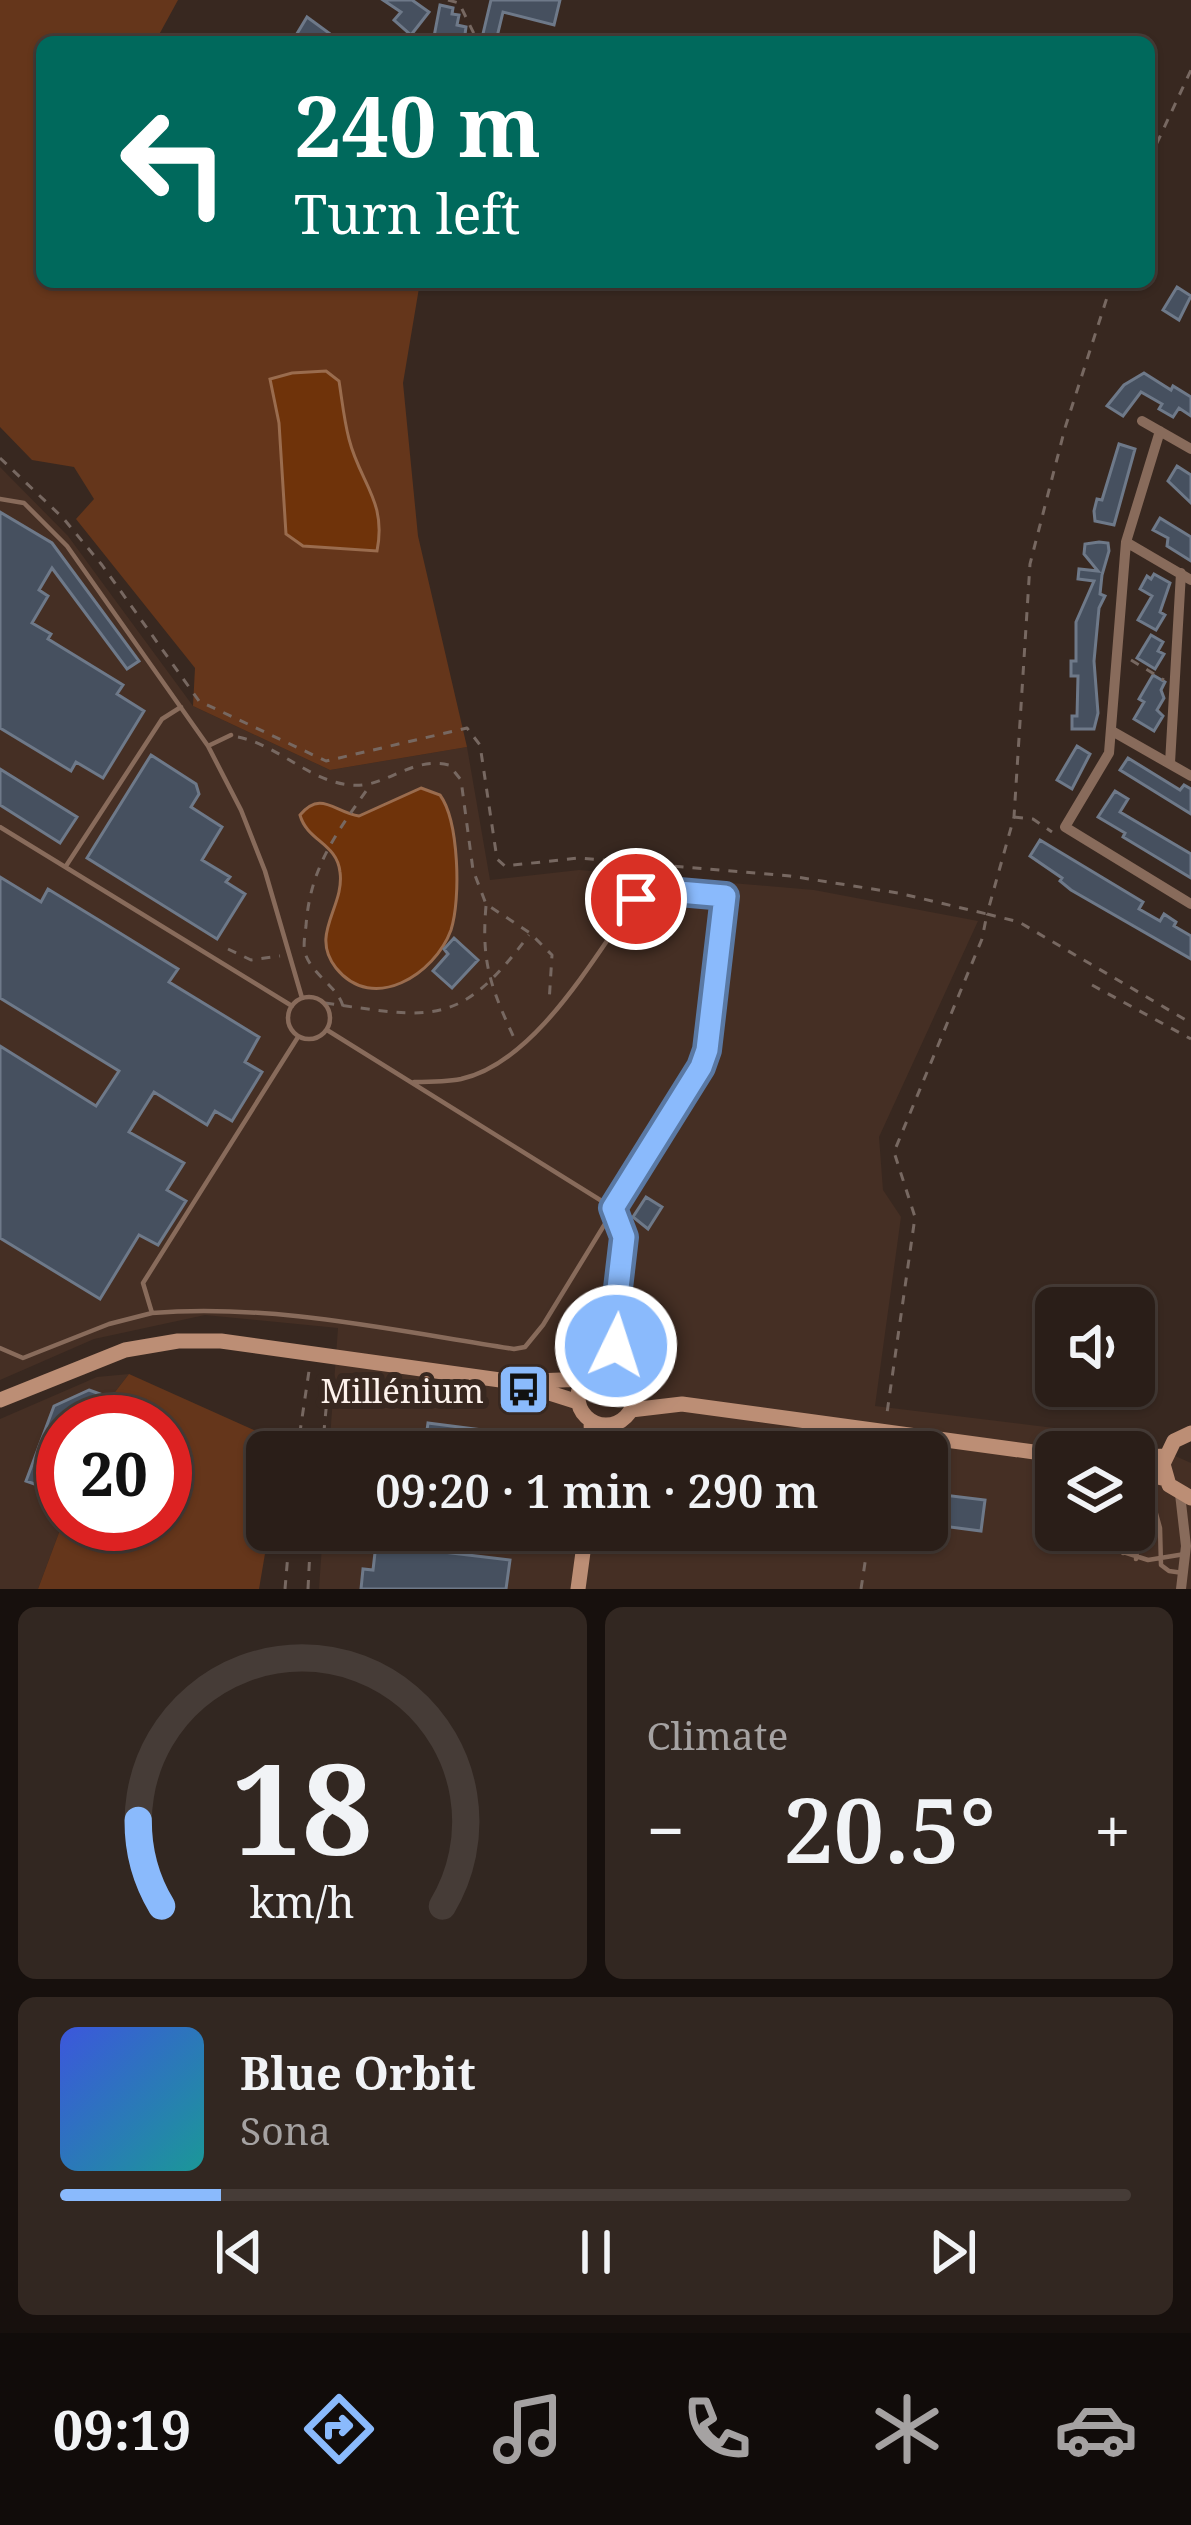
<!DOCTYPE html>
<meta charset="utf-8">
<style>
:root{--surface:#2a1e18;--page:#322721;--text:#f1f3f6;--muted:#a5a2a2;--line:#463c37;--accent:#8abafc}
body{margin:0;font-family:"Noto Serif",serif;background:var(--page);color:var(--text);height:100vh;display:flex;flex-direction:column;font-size:45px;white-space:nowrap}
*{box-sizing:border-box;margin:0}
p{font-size:39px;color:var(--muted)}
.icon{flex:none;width:66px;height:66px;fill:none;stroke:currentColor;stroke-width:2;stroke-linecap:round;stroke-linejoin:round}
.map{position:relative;height:1589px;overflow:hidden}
.drawer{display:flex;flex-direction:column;gap:18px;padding:18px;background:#17100d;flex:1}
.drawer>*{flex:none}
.hud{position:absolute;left:36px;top:36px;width:1119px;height:252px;border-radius:18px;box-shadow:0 3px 9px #0004,0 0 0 3px var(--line);background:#00695c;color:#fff;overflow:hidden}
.controls{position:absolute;left:1035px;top:1287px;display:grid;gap:24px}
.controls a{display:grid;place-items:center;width:120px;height:120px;border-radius:18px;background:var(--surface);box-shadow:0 3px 9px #0004,0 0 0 3px var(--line);font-size:60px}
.speed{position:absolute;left:36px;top:1395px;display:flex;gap:24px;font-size:60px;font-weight:700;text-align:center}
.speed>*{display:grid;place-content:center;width:156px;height:156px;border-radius:50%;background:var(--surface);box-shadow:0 3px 9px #0004,0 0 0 3px var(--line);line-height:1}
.speed .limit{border:18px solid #d22;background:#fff;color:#111}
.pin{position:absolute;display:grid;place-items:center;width:102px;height:102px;color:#fff;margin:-51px;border:6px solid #fff;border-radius:50%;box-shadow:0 3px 12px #0007}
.me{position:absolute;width:132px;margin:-66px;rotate:4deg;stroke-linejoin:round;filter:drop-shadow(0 0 9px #0008)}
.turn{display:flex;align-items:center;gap:42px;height:252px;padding:0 60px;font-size:54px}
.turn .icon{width:156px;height:156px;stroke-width:2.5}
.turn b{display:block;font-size:84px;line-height:102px}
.big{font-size:90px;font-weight:600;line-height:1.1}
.drawer .widget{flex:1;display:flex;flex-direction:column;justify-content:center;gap:18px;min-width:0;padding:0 42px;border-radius:18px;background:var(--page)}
.drawer .dial{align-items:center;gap:0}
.dial svg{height:312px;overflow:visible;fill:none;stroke:var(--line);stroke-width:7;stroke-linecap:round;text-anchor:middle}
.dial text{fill:var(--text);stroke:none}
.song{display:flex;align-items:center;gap:36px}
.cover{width:144px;height:144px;border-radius:18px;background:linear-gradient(135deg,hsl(230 70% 55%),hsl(180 70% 35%))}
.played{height:12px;border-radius:6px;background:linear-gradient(90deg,var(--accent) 15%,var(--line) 15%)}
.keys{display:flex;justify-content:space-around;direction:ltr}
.heat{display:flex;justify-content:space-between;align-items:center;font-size:66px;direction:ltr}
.drawer .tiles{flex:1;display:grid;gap:18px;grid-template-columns:1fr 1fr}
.widget:last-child{grid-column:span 2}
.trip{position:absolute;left:246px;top:1431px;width:702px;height:120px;border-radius:18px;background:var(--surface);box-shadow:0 3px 9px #0004,0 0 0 3px var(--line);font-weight:600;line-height:120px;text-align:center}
.tabs{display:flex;height:192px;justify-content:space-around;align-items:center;background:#110c0a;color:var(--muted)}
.tabs .icon{width:84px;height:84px}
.tabs .selected{color:var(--accent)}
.tabs b{font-size:54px;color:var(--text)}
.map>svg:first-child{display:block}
.built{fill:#452f24;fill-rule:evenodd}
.green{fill:#65361b}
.water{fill:#6f330a;stroke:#9a6c4e;stroke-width:3}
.building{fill:#46505f;stroke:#6e7989;stroke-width:3}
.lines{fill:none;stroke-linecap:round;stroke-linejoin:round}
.path{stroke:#776861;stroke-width:3;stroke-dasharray:9 9;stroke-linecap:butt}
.lane{stroke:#886b5b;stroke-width:4.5}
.street{stroke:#886b5b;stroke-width:10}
.secondary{stroke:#bc8e75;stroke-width:15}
.route-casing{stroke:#5a79a4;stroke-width:30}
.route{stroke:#8abafc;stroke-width:21}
.labels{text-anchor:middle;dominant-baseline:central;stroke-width:12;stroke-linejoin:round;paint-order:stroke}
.poi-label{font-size:33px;fill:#fdf2ec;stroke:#382820;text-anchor:end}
</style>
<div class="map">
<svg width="1191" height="1589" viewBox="0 0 1191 1589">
<rect width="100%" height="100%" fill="#382820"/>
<path class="built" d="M0,467L68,536L193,706L330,770L467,747L490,880L579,870L814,890L978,921L879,1137L883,1190L901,1217L875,1406L1135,1438L1191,1463V1589H319L323,1530H927V1452H329L338,1328L205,1315L94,1339L0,1380ZM1056,1452H1134V1530H1056Z
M129,1374L108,1401L100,1422H63V1522L38,1589H0V1419L97,1377Z"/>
<path class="green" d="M0,0H178L155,42H42V282H420L403,383L418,536L467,747L330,770L193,706L195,668L76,519L94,499L74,467L32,460L0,427Z
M129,1374L283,1443L282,1452H267L269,1530L259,1589H38L63,1522L165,1524V1422H100L108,1401Z"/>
<path class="water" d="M326,371L339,381C342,400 344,420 349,439C360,483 387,501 377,551L303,546L286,534L279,423L270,379L292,373Z
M421,788L440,795C459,821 461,899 451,930C435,974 373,1014 336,968C309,934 345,907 340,872C337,843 307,841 300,815C321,790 334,812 359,816Z"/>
<path class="building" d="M383,0H412L429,12L411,35L394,20L401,12Z
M491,0H560L554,25L503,12L496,41L482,38Z
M440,5L453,8L452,14L459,15L457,25L466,27L464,42H433Z
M307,17L329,33L323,42H292Z
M1177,287L1191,296L1179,320L1163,310Z
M1144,373L1171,390L1173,386L1191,397V416L1179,408L1173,417L1159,409L1162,404L1141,392L1123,416L1107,406L1124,385Z
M1119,444L1135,449L1114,525L1095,521L1094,511L1097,499L1102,500Z
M1177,466L1191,475V503L1168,481Z
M0,512L52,543L139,661L127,669L52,568L39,590L48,596L32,623L51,634L48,639L123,685L117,694L144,711L103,778L76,762L71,771L0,728Z
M1160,518L1191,537V561L1167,546L1168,538L1153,530Z
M1099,542L1108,543L1109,551L1102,575L1100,594L1105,596L1099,608L1094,661L1098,713L1094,729H1072V716H1077L1078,676H1071V661H1076V622L1094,581L1078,579L1079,569L1098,571L1084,554L1085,544Z
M1154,574L1170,583L1160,612L1165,615L1156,630L1138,620L1152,596L1140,589L1147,576L1151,579Z
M1151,635L1163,642L1158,651L1164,654L1155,669L1137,658Z
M1153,675L1165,682L1161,690L1164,698L1157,710L1163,716L1154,731L1134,719L1144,702L1139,699Z
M1077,746L1090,754L1072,789L1057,780Z
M151,755L196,784L199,794L191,807L222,827L202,860L230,877L226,882L245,894L217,939L87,858Z
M1128,758L1180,790L1184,785L1191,789V814L1120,770Z
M0,769L77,817L60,843L0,805Z
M1115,791L1128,799L1120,812L1191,854V878L1123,837L1125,833L1098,817Z
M1040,840L1143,902L1139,909L1160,921L1164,914L1176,922L1174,926L1191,936V959L1071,890L1060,881L1062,878L1030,856Z
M0,877L41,902L48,889L102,922L178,969L169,982L259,1037L245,1062L262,1072L232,1121L215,1111L207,1125L154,1092L129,1132L184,1163L167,1190L186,1201L158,1245L139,1235L100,1299L0,1238V1046L96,1106L119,1071L0,998Z
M454,938L478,960L452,988L433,971L448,954L444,949Z
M646,1197L662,1207L648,1229L633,1217Z
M89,1390L100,1394L90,1422H63V1494L26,1481L54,1406Z
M428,1423L537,1437L535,1452H424Z
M927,1493L985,1500L981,1531L927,1524Z
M376,1544L510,1560L506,1589H361L363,1569L373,1570Z"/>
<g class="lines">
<path class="path" d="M448,0L459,3L478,42
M511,42L526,37L576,42
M1149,160L1191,70
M1112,282L1065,428L1030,564L1014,817L987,914L1019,922L1191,1023
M0,458L63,518L102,565L199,701L326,761L467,728L480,745L497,859L505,866L578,858L790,876L898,893L987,914L982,939L894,1152L915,1217L887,1413
M1131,660L1164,680
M238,737C278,745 309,781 350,785C386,789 409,756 449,765L461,780L473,870L486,904L530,933L552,955L549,1003
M1014,817L1033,819L1052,832
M486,906C481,963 491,988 515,1040
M228,949L251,960L280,956
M1092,985L1191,1039
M325,1003C432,1018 459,1029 529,935
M343,1006C337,986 312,975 305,953C303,946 305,933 306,926C310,866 338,831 371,784
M297,1452L309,1371
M322,1452L329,1378
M285,1589L290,1530
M308,1589L311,1530
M861,1589L870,1530"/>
<path class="lane" d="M0,499L24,503L67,546L208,746L241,810L265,871L302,998
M208,746L231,735
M0,827L292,1006
M66,866L162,719L181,707
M288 1018a21 21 0 1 1 42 0a21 21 0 1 1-42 0Z
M327,1030L613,1208C637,1250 615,1329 596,1371
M152,1313C272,1303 396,1331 514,1349L525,1347L543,1325L701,1067L711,1026L726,896L646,892L636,899C593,958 536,1062 461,1079C446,1082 429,1082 414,1082
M614,1337L620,1373
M0,1348L23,1358L109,1324L152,1313L143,1283L298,1037
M1134,1504L1155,1510L1160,1528L1161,1565L1169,1571L1183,1573
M1101,1530L1105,1546L1148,1560L1185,1554
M1112,1549L1115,1530
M1123,1553L1127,1530
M1136,1559L1143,1505"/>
<path class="street" d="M1142,421L1191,449
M1160,431L1126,542L1109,753L1065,827L1191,904
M1126,542L1191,580
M1112,731L1191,776
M1170,763L1181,573
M1180,1494L1186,1546L1181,1589"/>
<path class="secondary" d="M578 1397a28 28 0 1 1 56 0a28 28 0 1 1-56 0Z
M536,1381L585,1379
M0,1400L125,1350L178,1341H221L515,1382L578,1402
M631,1410L682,1404L1056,1455
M591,1421L592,1452
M1191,1433L1174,1441L1163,1464L1169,1485L1191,1498
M1134,1458L1164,1456
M1134,1471L1166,1479
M578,1589L586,1530"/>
</g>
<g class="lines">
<defs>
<path id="route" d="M616,1346L613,1331L624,1237L613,1208L701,1067L707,1050L725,896L656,890L636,899"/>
</defs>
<use href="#route" class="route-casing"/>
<use href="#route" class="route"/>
</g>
<defs>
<symbol id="bus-square" viewBox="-11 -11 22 22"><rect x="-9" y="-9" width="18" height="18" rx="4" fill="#8abafc" stroke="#382820"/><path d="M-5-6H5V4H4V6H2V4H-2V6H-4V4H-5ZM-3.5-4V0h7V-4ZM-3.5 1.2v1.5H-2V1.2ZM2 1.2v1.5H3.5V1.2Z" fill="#111"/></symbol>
</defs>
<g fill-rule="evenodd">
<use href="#bus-square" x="494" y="1360" width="59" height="59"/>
</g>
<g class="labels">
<g class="poi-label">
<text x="484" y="1390">Millénium</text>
</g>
</g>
</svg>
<div class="controls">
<a><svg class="icon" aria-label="sound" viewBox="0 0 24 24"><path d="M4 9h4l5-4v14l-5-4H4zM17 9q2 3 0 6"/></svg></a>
<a><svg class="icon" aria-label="layers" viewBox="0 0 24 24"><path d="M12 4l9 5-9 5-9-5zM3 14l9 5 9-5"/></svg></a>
</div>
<div class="speed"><div class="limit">20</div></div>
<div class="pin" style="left:636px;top:899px;background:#d93025"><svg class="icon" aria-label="arrive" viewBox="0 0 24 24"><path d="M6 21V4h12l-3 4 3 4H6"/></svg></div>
<svg class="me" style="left:616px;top:1346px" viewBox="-20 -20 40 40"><circle r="17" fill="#8abafc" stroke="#fff" stroke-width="3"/><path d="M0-11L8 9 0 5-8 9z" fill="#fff"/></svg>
<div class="trip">09:20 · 1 min · 290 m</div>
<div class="hud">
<div class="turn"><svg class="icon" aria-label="left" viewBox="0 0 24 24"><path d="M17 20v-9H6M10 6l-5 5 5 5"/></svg><div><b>240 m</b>Turn left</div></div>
</div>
</div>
<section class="drawer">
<div class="tiles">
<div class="widget dial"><svg viewBox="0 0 100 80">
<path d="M14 69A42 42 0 1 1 86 69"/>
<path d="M14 69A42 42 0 0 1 8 47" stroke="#8abafc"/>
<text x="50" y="56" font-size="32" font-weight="700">18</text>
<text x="50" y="72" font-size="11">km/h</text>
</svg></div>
<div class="widget"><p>Climate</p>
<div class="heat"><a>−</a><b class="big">20.5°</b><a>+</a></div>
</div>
<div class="widget">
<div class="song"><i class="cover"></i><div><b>Blue Orbit</b><p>Sona</p></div></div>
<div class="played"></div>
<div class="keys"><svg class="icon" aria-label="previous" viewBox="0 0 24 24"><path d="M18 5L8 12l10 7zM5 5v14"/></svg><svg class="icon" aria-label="pause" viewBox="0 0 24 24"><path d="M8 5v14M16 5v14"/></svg><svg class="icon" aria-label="next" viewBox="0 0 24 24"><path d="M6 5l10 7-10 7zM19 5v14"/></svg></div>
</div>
</div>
</section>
<nav class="tabs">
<b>09:19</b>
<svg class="icon selected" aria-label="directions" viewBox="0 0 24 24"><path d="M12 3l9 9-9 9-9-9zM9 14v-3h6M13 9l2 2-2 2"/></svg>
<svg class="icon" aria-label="music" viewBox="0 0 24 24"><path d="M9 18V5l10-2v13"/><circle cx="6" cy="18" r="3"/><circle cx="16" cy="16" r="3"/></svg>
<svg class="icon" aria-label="phone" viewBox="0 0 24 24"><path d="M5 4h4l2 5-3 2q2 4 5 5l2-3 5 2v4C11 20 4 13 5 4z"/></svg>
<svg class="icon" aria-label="climate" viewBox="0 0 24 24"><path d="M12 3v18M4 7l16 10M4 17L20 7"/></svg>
<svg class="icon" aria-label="car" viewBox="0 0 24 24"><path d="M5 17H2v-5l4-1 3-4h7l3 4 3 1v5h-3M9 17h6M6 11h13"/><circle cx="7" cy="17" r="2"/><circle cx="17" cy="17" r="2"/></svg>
</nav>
